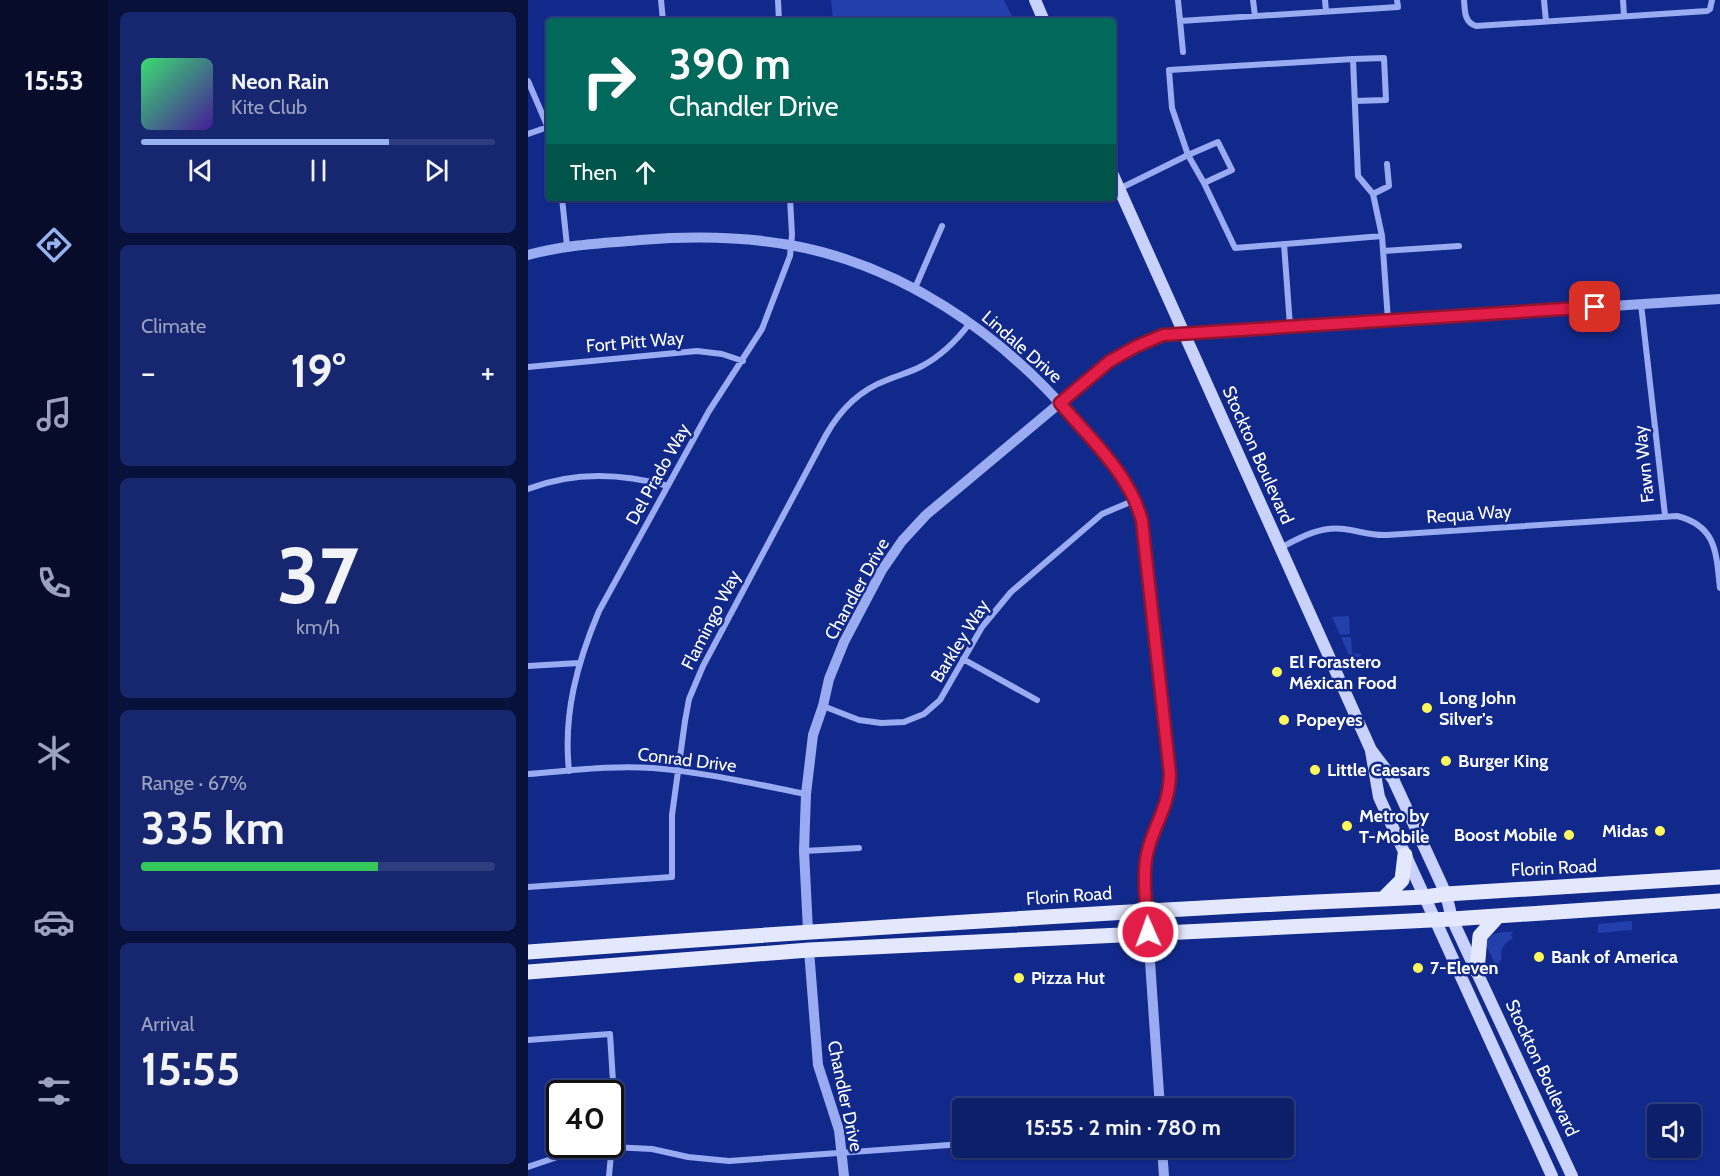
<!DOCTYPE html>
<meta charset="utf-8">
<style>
:root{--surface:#0e1f69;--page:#17276f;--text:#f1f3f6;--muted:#9ba2c0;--line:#2e3d7d;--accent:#95b2f1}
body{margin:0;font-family:Cabin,sans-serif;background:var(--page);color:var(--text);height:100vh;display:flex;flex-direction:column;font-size:22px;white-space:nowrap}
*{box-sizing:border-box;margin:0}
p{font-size:20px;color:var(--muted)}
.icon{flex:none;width:33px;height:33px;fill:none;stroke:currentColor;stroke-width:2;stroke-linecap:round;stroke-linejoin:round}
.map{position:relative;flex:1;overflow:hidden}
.side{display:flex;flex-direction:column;gap:12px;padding:12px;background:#08113a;width:420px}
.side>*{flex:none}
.banner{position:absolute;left:18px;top:18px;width:570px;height:183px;border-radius:6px;box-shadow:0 2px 4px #0004,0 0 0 2px var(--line);background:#00695c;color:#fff;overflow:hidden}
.tools{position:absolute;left:1119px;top:1104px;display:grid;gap:12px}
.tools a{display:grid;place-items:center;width:54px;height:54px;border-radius:6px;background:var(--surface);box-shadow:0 2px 4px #0004,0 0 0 2px var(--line);font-size:30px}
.speed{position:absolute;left:18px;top:1080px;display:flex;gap:12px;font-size:30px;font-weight:700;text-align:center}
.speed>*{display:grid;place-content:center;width:78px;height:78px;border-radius:50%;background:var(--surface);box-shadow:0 2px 4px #0004,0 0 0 2px var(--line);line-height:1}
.speed .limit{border:3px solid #111;border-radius:9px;background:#fff;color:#111}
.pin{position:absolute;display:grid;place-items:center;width:51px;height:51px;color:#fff;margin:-26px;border-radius:12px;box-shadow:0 3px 9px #0006}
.me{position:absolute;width:66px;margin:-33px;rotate:358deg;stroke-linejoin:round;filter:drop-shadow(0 0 4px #0008)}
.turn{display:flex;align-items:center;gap:21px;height:126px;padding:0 24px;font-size:27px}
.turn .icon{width:78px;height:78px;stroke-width:2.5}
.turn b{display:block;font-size:42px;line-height:51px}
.then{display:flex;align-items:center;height:57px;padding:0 24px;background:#0003;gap:12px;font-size:22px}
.big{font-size:45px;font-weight:800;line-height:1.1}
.side .tile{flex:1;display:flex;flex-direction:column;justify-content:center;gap:9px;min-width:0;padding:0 21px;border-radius:9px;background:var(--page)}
.side .dial{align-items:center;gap:0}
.dial b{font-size:78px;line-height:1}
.song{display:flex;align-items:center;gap:18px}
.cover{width:72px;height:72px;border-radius:9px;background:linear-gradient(135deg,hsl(140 70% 55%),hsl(260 70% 35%))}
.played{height:6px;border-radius:3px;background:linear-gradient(90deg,var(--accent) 70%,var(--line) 70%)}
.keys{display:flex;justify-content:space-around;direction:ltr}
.heat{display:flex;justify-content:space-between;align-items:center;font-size:33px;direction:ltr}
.charge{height:9px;border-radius:4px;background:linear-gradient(90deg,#34c759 67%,var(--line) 0)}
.trip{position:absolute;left:424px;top:1098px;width:342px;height:60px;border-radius:6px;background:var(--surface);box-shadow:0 2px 4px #0004,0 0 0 2px var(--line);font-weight:800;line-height:60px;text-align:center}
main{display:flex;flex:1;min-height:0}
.menu{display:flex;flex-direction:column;width:108px;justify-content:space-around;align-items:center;background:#060c2a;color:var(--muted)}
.menu .icon{width:42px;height:42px}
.menu .current{color:var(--accent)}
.menu b{font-size:27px;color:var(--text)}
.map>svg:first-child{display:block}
.green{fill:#233fac}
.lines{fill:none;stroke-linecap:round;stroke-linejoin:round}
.minor{stroke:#9aabf1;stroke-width:6}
.tertiary{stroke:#9aabf1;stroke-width:10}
.secondary{stroke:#c8d2fc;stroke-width:12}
.primary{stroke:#e4e8ff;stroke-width:15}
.route-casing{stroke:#92132f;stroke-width:15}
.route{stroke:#e11d48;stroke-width:10}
.poi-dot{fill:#fff85a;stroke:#12298c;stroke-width:2}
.labels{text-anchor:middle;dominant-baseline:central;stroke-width:5;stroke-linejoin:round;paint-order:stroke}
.street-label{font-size:18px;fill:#fff;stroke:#12298c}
.poi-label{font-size:18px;font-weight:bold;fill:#fff;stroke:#12298c;text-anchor:start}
</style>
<main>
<nav class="menu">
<b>15:53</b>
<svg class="icon current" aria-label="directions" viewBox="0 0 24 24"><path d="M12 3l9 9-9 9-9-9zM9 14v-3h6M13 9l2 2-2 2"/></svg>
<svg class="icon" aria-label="music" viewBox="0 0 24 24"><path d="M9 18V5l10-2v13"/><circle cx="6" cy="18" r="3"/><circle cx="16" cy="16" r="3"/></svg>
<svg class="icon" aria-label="phone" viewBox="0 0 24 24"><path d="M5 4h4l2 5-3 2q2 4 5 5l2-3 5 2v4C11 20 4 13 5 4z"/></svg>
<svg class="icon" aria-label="climate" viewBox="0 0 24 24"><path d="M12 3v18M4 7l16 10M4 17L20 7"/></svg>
<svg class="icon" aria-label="car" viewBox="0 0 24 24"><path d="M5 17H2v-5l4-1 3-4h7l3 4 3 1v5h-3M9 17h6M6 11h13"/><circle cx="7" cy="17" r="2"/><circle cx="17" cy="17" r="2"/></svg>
<svg class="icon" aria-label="filters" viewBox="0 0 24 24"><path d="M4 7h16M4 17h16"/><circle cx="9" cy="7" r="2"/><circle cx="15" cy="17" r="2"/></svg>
</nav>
<section class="side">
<div class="tile">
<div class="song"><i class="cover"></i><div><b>Neon Rain</b><p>Kite Club</p></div></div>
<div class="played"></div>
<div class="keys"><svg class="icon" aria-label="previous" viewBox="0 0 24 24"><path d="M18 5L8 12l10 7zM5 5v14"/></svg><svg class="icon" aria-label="pause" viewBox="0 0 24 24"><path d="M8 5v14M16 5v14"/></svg><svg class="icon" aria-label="next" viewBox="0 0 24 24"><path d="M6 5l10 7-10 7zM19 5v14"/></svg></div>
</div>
<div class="tile"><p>Climate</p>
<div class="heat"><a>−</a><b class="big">19°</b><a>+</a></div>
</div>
<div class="tile dial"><b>37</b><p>km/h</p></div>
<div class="tile"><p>Range · 67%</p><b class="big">335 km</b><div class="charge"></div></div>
<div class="tile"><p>Arrival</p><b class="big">15:55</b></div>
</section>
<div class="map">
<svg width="1192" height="1176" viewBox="0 0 1192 1176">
<rect width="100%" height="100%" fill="#12298c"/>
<path class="green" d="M303,0H476L486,21H305Z
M821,616L822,634L812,635L804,617Z
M813,637H823L824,653L833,654L831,660L824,663Z
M1104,921V930L1070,933V924Z
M985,932L983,935L985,939C976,942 971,950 974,959L970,964L972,966L969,969L958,945C962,931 973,932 985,932Z"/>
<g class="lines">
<path class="minor" d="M133,0L135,21
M250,0L251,21
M650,0L655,52
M725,0L727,16
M797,0L798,11
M936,0C937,11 936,22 948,26L1179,11L1182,9L1184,0
M1016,0L1018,21
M1095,0L1096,16
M652,21L870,7L869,0
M825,59L856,58L858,100L827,101
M0,81L21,130
M0,134L20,127
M690,142L704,170L676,183L660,155Z
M676,183L707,248L854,236L860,320
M591,189L660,155L644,108L641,70L825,59L830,176L845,194L861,186L859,164
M845,194L854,236
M34,198L39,246
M756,244L762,326
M855,251L931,246
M387,288L414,226
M1113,304L1137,515
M0,367L169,351L194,354L215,361
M0,489C46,471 93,473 140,486
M752,548C773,537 792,526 816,529C831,531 844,536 859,535L1149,516C1189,526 1188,553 1192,588
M435,659L509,700
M0,666L51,663
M295,706L331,720L353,723L376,722L396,714L412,700L454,627L483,592L574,514L607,500
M41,771C35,714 49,663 71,611L181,411L234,329L262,256L264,235L262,198
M0,774C41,771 83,765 124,768C175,772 227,784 278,794
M276,851L331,848
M0,887L144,877V815L157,721L161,699L175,666L298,435C312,410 332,390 359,380C371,375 383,372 394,366C413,356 429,340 442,323
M0,1040L82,1034L87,1113L81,1176
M0,1167L41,1153L84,1147L124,1149L160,1157L201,1161L435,1144"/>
<path class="tertiary" d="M0,255C37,245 74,243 112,240C162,236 212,236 262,245C373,265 471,332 544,417C571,449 604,479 614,521L642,774L637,807L621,846L617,866L620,932L632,1108
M280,931L276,851L278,794L285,735L295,706L301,679L316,642L354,570L374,541L398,515L582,361L609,346L635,335L1192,299
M281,950L290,1065L311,1130L316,1176
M634,1148L636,1176"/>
<path class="secondary" d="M507,0L516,21
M585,175L843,750L865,779L918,894L924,919L1044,1176
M843,751L851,797L1024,1176"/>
<path class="primary" d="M855,899L874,880L877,855
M0,952C299,930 597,910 897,897L918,894L1192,877
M949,971L952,936L970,916
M0,972L281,950L924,919L1192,901"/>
</g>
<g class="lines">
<defs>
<path id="route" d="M620,932C619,907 614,879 619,854C626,823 641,809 642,774L614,521C602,474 562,439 532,403L582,361L609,346L635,335L1067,307"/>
</defs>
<use href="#route" class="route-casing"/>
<use href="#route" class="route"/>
</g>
<g class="poi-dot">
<circle cx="749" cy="672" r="6"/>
<circle cx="899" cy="708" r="6"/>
<circle cx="756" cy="720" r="6"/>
<circle cx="918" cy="761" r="6"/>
<circle cx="787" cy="770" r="6"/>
<circle cx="819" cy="826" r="6"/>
<circle cx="1132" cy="831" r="6"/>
<circle cx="1041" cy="835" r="6"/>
<circle cx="1011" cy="957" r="6"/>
<circle cx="890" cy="968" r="6"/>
<circle cx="491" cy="978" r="6"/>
</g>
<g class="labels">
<g class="street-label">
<text transform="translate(107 342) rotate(-5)">Fort Pitt Way</text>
<text transform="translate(494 347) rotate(41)">Lindale Drive</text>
<text transform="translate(730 455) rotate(66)">Stockton Boulevard</text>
<text transform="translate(1116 464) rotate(-96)">Fawn Way</text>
<text transform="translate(130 474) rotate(-61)">Del Prado Way</text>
<text transform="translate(941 514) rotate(-4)">Requa Way</text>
<text transform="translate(329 589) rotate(-61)">Chandler Drive</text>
<text transform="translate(183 620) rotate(-63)">Flamingo Way</text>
<text transform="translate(432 641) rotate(-58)">Barkley Way</text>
<text transform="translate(159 760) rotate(7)">Conrad Drive</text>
<text transform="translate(1026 868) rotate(-3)">Florin Road</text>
<text transform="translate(541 896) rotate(-4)">Florin Road</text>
<text transform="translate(1014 1068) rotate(65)">Stockton Boulevard</text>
<text transform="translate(317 1096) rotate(78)">Chandler Drive</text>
</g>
<g class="poi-label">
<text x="761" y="662">El Forastero<tspan x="761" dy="21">Méxican Food</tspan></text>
<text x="911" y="698">Long John<tspan x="911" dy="21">Silver's</tspan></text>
<text x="768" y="720">Popeyes</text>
<text x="930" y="761">Burger King</text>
<text x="799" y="770">Little Caesars</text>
<text x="831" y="816">Metro by<tspan x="831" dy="21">T-Mobile</tspan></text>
<text x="1120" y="831" text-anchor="end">Midas</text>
<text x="1029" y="835" text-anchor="end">Boost Mobile</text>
<text x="1023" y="957">Bank of America</text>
<text x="902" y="968">7-Eleven</text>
<text x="503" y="978">Pizza Hut</text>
</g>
</g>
</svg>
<div class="tools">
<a><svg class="icon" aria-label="sound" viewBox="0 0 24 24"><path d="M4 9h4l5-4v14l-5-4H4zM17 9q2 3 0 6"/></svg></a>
</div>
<div class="speed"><div class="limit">40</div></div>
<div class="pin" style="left:1067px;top:307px;background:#d93025"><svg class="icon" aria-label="arrive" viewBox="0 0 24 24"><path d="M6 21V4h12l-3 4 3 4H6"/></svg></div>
<svg class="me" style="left:620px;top:932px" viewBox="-20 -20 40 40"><circle r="17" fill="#e11d48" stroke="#fff" stroke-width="3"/><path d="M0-11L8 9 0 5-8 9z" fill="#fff"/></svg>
<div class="trip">15:55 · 2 min · 780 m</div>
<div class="banner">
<div class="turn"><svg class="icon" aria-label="right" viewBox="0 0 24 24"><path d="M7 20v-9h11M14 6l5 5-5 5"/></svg><div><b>390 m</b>Chandler Drive</div></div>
<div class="then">Then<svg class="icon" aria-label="ahead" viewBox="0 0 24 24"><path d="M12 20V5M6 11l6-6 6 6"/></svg></div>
</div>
</div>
</main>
